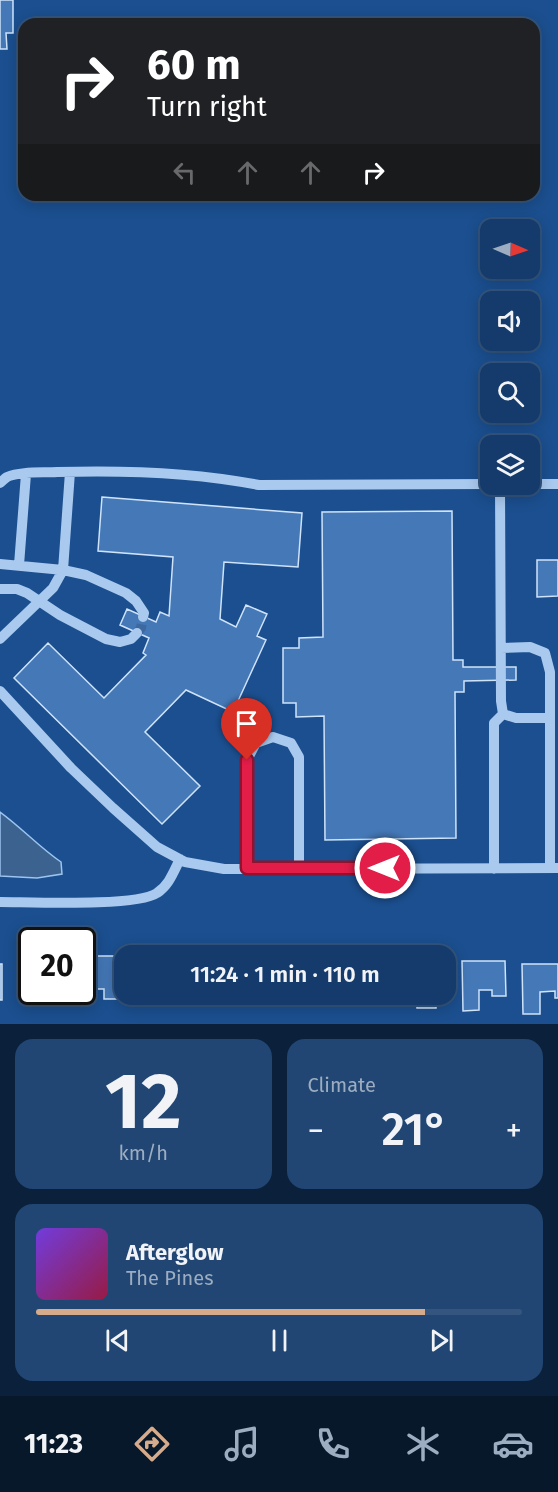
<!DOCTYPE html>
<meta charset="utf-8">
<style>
:root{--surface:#143b6b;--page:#214673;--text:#f1f3f6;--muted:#9dadc1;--line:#33557e;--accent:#d6ab8b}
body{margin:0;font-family:"Fira Sans",sans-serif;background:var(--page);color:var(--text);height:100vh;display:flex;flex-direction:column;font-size:22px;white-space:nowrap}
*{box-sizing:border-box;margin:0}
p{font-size:20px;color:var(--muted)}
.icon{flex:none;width:33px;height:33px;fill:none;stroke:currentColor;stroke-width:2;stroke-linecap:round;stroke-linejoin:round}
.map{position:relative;height:1024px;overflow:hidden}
.side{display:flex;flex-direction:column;gap:15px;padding:15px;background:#0b203b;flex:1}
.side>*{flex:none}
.top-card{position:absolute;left:18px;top:18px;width:522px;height:183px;border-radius:18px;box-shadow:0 3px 15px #0003,0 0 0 2px var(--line);background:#202124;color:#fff;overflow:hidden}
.needle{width:39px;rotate:92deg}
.buttons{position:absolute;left:480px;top:219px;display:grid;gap:12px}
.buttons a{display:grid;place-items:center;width:60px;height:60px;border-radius:12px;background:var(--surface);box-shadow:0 3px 15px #0003,0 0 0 2px var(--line);font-size:30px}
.speed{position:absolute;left:18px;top:927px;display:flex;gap:12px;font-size:30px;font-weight:700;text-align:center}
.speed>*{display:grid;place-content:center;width:78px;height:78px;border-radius:50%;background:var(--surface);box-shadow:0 3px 15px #0003,0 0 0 2px var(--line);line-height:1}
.speed .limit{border:3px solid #111;border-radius:9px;background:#fff;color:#111}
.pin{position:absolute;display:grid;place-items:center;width:51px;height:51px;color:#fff;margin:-62px -26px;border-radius:50% 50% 50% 0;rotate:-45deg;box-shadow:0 0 6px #0007}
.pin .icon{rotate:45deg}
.me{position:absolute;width:66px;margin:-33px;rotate:270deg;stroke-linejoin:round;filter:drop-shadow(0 0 4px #0008)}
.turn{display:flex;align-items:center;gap:21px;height:126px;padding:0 30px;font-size:27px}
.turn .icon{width:78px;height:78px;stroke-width:2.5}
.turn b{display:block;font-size:42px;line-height:51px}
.lanes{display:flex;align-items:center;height:57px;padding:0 30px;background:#0003;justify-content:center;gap:30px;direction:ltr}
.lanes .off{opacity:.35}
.big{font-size:45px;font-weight:600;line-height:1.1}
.side .widget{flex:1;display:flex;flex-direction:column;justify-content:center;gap:9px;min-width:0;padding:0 21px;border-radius:18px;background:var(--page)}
.side .dial{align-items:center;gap:0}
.dial b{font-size:78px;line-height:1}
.song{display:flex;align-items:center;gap:18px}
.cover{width:72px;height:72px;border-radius:9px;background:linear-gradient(135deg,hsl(260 70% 55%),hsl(340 70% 35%))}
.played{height:6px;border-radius:3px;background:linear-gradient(90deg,var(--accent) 80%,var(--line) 80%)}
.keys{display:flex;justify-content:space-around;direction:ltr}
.heat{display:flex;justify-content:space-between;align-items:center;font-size:33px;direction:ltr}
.side .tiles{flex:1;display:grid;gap:15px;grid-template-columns:1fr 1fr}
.widget:last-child{grid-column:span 2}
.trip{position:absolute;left:114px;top:945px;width:342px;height:60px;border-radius:18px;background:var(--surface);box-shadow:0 3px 15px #0003,0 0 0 2px var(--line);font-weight:600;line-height:60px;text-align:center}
.dock{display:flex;height:96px;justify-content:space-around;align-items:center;background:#08182b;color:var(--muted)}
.dock .icon{width:42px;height:42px}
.dock .selected{color:var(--accent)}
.dock b{font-size:27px;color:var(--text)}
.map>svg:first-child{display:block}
.water{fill:#3c6290;stroke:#9cc4f0;stroke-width:1.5}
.building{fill:#4478b7;stroke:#cfe3fa;stroke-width:1.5}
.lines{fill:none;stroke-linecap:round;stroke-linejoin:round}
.minor-tunnel{stroke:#3d69a0;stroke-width:10;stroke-dasharray:10 5;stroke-linecap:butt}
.minor{stroke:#a9c9ee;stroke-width:10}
.route-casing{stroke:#92132f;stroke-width:15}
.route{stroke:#e11d48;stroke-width:10}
</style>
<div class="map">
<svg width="558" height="1024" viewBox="0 0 558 1024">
<rect width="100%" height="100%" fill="#1b4f8f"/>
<path class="water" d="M0,812C22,828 39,847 61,862L62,874L37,878L0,876Z"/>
<path class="building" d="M0,0H13V33H6L7,49H0Z
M102,497L302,513L298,567L224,562L220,619L236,627L246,605L267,614L257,636L266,640L233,712L186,690L145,732L200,786L162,824L14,678L48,643L104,698L146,655L143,653L149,638L120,625L127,609L156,622L160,612L169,616L173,557L98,551Z
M452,511L453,660H463V667H516V680L464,681V692H455L456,838L325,840L324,716L296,717V703H283V648H299V638L323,637L322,512Z
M537,560H558V596L537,597Z
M151,951H195V956H151Z
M274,952H322V956H274Z
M30,953H32V989H28L27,956H30Z
M88,956H124V999H104V989H88Z
M462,961H505L506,996H492V990H479V1010L463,1011Z
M0,964H2V1000H0Z
M522,964H558V998H555V991L540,992V1014H523Z
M46,992H66V1001H46Z
M152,994H170V999H152Z
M214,994H228V997H214Z
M232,994H248V1001H232Z
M274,994H291V999H274Z
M355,994H374V1003H356Z
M417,994H436V1008H417Z"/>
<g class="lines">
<path class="minor-tunnel" d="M137,633L141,628L143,617"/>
<path class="minor" d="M0,483C2,481 4,479 7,477C21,471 42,473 57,472C125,470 193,472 259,485L490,484
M530,484H558
M0,564L63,570L86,575L126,593L136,601L144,613L143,617
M19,565L26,474
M0,589H17L27,593L60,615L106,639L120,642L131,639L137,633
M0,639L53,588L63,570L70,472
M501,648L530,647L545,653L550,672V868
M0,691L71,768L113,808L157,847L185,862L224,869L558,868
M503,714L516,718H550
M247,868V760L256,743L273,737L291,743L299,757V868
M494,869V723L503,714L501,701L500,484
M0,902C29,902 137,907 157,893C169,885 173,873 180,859"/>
</g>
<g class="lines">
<defs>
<path id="route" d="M247,760V868H385"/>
</defs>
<use href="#route" class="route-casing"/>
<use href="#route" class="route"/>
</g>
</svg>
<div class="buttons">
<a><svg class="needle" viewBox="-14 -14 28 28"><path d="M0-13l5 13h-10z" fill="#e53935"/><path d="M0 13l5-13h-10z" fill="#9dadc1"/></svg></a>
<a><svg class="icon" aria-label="sound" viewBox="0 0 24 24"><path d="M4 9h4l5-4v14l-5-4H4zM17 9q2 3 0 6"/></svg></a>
<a><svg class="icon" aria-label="search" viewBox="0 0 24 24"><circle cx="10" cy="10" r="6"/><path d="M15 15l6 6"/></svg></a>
<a><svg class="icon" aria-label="layers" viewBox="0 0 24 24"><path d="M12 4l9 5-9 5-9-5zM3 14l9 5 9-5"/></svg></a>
</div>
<div class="speed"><div class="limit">20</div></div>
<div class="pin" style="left:247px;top:760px;background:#d93025"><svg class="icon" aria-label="arrive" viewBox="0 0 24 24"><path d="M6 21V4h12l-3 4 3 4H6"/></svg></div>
<svg class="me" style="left:385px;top:868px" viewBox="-20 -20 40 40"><circle r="17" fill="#e11d48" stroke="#fff" stroke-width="3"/><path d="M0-11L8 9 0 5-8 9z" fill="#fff"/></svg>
<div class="trip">11:24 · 1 min · 110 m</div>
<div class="top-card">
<div class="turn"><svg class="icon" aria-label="right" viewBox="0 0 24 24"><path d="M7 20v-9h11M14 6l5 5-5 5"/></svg><div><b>60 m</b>Turn right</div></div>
<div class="lanes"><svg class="icon off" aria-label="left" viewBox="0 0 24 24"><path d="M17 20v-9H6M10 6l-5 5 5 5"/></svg><svg class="icon off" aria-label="ahead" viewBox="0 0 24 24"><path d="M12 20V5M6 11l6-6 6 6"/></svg><svg class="icon off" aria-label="ahead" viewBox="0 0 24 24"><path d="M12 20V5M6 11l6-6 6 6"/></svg><svg class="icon" aria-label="right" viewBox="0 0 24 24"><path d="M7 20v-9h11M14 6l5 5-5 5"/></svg></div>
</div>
</div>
<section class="side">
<div class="tiles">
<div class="widget dial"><b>12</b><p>km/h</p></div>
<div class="widget"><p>Climate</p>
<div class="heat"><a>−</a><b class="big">21°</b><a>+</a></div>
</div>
<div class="widget">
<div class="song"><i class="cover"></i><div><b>Afterglow</b><p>The Pines</p></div></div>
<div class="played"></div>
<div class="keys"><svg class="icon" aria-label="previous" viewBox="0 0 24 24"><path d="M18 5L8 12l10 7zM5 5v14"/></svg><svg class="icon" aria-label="pause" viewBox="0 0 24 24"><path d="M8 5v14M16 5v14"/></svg><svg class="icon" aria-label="next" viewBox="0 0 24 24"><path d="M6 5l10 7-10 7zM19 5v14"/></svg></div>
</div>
</div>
</section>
<nav class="dock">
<b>11:23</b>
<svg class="icon selected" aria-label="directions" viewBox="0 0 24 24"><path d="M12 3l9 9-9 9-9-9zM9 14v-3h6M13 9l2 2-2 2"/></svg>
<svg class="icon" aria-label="music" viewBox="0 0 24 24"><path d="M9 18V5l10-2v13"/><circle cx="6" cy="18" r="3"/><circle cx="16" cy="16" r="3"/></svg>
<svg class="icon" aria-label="phone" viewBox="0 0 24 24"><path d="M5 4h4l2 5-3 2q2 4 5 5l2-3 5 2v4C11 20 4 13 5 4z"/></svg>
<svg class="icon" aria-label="climate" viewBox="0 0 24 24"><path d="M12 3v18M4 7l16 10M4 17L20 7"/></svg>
<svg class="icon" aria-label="car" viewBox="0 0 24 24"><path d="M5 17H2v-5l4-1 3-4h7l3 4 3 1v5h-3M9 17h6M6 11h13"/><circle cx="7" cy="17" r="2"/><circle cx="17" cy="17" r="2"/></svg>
</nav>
